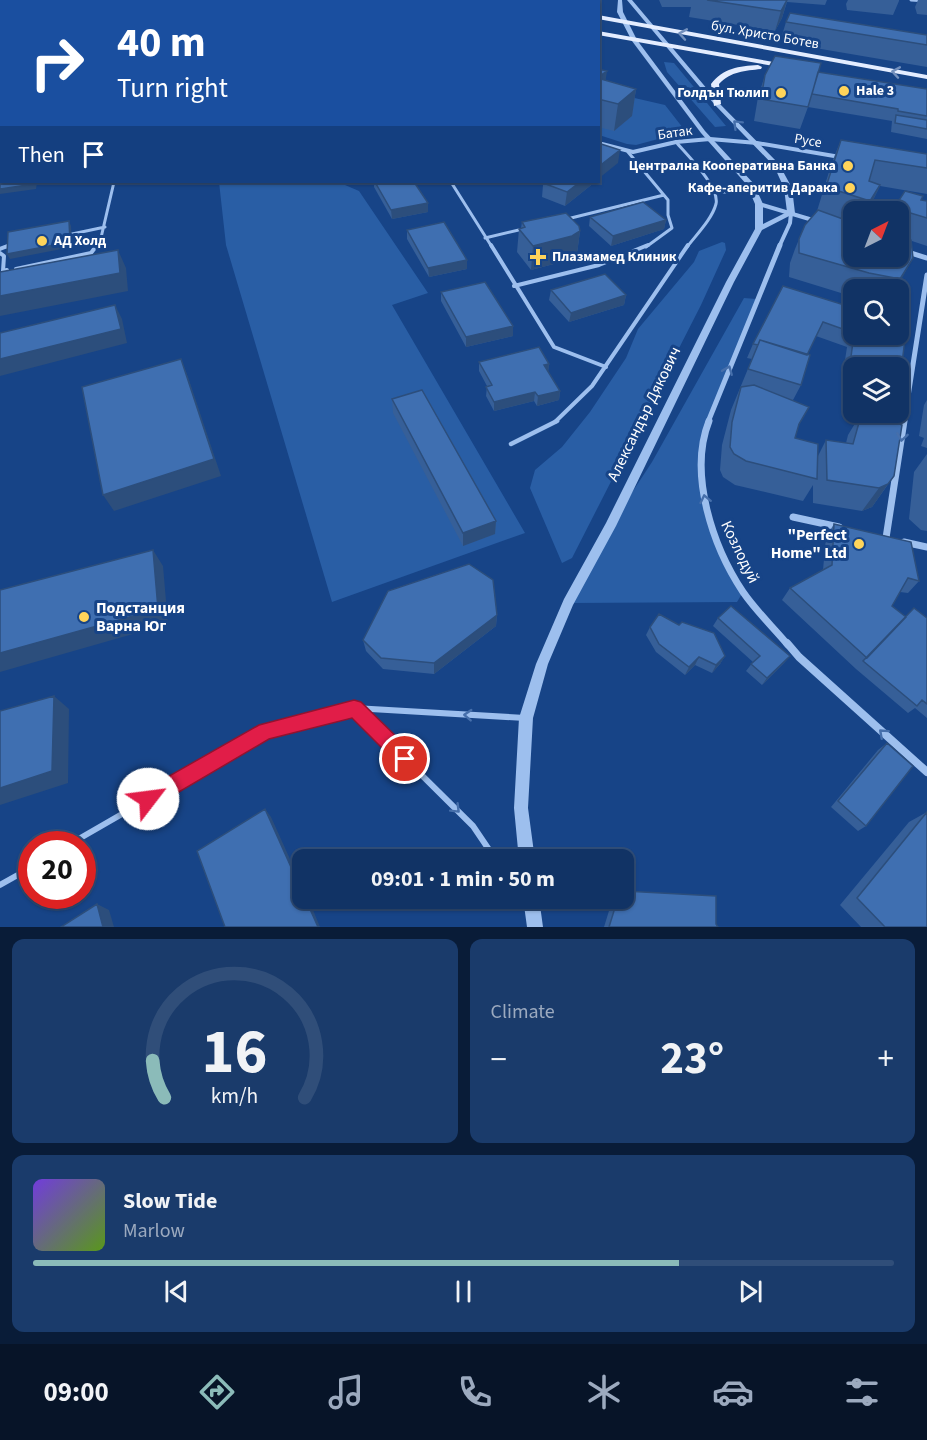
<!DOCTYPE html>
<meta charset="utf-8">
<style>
:root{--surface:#113365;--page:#1a3b6b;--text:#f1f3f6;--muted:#9caabf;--line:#304e79;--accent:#8bbbb9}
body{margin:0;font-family:"Source Sans 3",sans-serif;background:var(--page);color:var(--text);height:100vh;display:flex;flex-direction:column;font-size:22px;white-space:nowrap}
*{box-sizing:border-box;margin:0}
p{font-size:20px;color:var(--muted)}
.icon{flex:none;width:33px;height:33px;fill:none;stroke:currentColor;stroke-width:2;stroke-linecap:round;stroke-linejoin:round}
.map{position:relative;height:927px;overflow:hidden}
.panel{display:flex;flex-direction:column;gap:12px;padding:12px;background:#091c38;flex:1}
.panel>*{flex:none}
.hud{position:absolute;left:0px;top:0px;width:600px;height:183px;box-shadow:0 2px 4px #0004,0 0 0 2px var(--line);background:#1a4fa0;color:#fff;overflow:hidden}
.needle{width:39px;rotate:42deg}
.controls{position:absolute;left:843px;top:201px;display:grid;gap:12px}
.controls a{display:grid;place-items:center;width:66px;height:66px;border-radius:12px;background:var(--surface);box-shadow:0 2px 4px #0004,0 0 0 2px var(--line);font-size:30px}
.speed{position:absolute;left:18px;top:831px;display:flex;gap:12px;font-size:30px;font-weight:700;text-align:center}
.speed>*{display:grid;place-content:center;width:78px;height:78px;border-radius:50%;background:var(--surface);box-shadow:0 2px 4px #0004,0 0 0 2px var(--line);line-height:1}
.speed .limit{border:9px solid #d22;background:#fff;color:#111}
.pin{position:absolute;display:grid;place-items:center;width:51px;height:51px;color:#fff;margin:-26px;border:3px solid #fff;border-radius:50%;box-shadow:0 2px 6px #0007}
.me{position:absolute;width:66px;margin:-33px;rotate:60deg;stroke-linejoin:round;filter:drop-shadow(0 0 4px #0008)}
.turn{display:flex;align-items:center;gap:21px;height:126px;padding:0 18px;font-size:27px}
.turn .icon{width:78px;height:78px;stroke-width:2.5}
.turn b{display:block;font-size:42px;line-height:51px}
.then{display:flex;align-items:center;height:57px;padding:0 18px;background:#0003;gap:12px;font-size:22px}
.big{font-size:45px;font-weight:700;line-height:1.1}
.panel .card{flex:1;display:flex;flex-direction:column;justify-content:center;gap:9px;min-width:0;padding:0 21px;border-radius:12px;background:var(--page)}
.panel .dial{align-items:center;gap:0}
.dial svg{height:156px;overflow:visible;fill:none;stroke:var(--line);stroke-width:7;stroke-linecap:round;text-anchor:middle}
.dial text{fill:var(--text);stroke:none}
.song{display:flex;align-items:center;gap:18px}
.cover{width:72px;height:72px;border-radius:9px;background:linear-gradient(135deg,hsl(260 70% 55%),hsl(90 70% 35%))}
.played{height:6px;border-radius:3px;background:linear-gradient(90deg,var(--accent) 75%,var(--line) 75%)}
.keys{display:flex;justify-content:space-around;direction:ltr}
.heat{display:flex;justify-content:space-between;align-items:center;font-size:33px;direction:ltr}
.panel .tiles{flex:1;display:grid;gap:12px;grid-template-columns:1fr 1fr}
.card:last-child{grid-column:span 2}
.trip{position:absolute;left:292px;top:849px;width:342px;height:60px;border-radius:12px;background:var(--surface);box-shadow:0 2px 4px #0004,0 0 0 2px var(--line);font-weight:700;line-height:60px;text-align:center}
.menu{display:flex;height:96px;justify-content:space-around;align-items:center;background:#071428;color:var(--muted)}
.menu .icon{width:42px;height:42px}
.menu .active{color:var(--accent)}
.menu b{font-size:27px;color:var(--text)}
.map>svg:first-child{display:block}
.green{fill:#295ea5}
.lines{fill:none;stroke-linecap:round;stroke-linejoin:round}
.service-far3{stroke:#9dbfee;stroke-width:3}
.service-far2{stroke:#9dbfee;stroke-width:4}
.service-far1{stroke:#9dbfee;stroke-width:4.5}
.service{stroke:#9dbfee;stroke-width:6}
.minor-far4{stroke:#9dbfee;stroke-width:3}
.minor-far3{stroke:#9dbfee;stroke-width:4}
.minor-far2{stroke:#9dbfee;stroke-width:5}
.minor-far1{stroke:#9dbfee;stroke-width:7}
.minor{stroke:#9dbfee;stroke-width:8}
.tertiary{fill:#9dbfee;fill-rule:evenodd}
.primary{fill:#e4edff;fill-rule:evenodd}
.wall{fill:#365f98}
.shaded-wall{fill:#2c4e7c}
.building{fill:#3f6fb1;stroke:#2c4e7c;stroke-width:1.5}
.oneway{stroke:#7390bd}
.oneway2{stroke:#466fab}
.route{fill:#e11d48;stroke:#92132f;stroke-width:1.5}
.poi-dot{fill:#ffd45a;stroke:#174487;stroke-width:2}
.labels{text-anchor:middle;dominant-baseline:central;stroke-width:6;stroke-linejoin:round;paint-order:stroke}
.far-street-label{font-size:14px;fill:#fff;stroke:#174487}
.far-poi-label{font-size:14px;font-weight:bold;fill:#fff;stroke:#174487;text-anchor:start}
.street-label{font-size:16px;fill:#fff;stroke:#174487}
.poi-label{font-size:16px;font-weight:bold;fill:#fff;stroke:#174487;text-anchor:end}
</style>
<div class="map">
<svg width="927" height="927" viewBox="0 0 927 927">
<rect width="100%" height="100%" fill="#174487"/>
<path class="green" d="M664,62L674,63L726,126L715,127L667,72Z
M604,91L665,105L683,128L684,132L636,145L627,144L599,135Z
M219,182H338L359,191L428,293L392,305L525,533L332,602L226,245Z
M722,242L725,243L726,250L701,305L572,558L562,563L530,488L535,470L562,447L590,412L626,358L638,329L694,262L699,251Z
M744,298L756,299L707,425L701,462L713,533L743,592L737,602L568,603L610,526L652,462Z"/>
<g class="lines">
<path class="service-far3" d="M676,142C687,155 720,187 716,204C712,219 697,234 687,247
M628,152L668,200V215L672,228L646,247
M451,182L492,247
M715,192H754
M567,219L664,195
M72,234L105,227
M485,238L523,229
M6,247L11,245
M96,247L100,242L114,182"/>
<path class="service-far2" d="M491,245L554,347L606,367
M0,249L10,245
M0,253L4,256L3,271L7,270
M16,269L91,253L97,245
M514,286L599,265L648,245
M555,422L592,386L688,245"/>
<path class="service-far1" d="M511,444L557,421"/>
<path class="service" d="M354,708L473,826L496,860
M70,844L266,731L354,708L525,718
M0,885L32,867"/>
<path class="minor-far4" d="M911,0L927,1"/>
<path class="minor-far3" d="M598,143L633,152L676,142L710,139L757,143L840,157
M759,204L816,221
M779,247L790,223L791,213"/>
<path class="minor-far2" d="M898,249L927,258
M708,422L780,245
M904,422L927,275"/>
<path class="minor-far1" d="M709,421C688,474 713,547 743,592C756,611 774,628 788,645
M793,517L839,527
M886,538L904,421
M904,542L927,547"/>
<path class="minor" d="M787,643L799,657L927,772"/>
<path class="tertiary" d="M618,0H622L623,12L637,40L705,131L754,184L763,204V224L787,212L784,188L774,166L715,105L627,0H632L719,103L779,164L792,188L795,213L762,230L734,282L616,526L573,605L548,664L533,718L528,808L535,860H519L514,808L519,718L536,664L564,599L606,523L726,282L755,229V204L747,185L701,133L632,41L617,12Z
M523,898H539L543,927H527Z"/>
<path class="primary" d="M461,0L472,2H462Z
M525,0L541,2H526Z
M573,0H586L570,2Z
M598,15L927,75V79L598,19Z
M598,31L791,65L795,67L791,69L598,35Z
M758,65L762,67L761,69C745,71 731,71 719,84L721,104L714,106L711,84C723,68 739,66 758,65Z"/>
</g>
<path class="wall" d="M659,0H827L825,5L787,2L782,18L775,31L689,17L691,7H662Z
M848,0H899V1L893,15L847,10L846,4Z
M918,0H927V15L917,14L915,7Z
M786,22L927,35V67L780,42Z
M598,69L605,80L636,89L632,116L614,131L598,127Z
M818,72L927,89V139L891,132L892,121L808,107L800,129L754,121L758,97L765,75Z
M841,140L927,154V194L880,186L867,212H854V256L898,237V212H893L905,191L922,200L927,201V246L912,241L900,282L895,290H854V297L789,277L790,263L795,249L805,225L817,211L832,162Z
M374,182H414L428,203V212L392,219L374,187Z
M533,182H595L565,206L542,197L543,185Z
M590,217L666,220L664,229L611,246L589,226Z
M522,222L580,231L577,254L569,260L531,270L517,252L519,229L521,228Z
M407,230L467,269L429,277L407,239Z
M551,290L626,295L624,305L569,322L549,300Z
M441,292L513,336L466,347L441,301Z
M854,308V389L841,386L847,347L816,336L807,355L801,385L793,400L797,430L795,438L818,456L826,440L846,443L848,435L862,412L894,476L872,507L862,511L813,503V485L803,501L735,485L723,477L720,470L722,445L731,410L752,359L747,358L753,344Z
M479,362L549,364L548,372L560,391L559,400L537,406L534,401L494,411L486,396L487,386L479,371Z
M392,399L496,521L495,534L463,546L393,413Z
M927,400V448L921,446L924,438L919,436L924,405Z
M927,454V531L921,530L909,519L914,472Z
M834,524L919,581L908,593L900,592L892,606L906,617L927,618V718L915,708L908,713L856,669L857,668L856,669L782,600L790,588L823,570L826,537Z
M497,615L496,626L434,674L383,669L366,651L363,640Z
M718,618L790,656L784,663L762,685L746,671L753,662L713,626Z
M650,627L725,656L720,664L712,673L695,665L685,675L656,652L646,635Z
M887,743L866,826L858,831L831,807L878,750Z
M927,812V927H861L840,905L909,822Z
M615,898H624L716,924L718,927H604L612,901Z"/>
<path class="shaded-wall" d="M787,0L782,18L775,31L781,11Z
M2,31V40H0V32Z
M607,71L603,97L598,99V77Z
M636,89L632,116L614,131L618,104Z
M620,150L618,163L598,179V167Z
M34,182H37L36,189L0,194V189Z
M580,182H595L565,206L567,192Z
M880,185L869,209L867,212H865L870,201Z
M428,203V212L392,219L391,210Z
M666,220L664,229L611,246L613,236Z
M69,221L71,226L72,247L10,259L7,254Z
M580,231L577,254L569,260L531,270L533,246Z
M118,250L126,268L128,291L0,316V296Z
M913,258L900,282L894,290L900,279Z
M467,260V269L429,277L428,268Z
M626,295L624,305L569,322L571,313Z
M115,305L122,319L127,343L0,376V359Z
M513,326V336L466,347V337Z
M181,359L188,377L221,476L114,511L103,495Z
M549,364L548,373L544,365Z
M560,391L559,400L537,406L538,396Z
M535,392L534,401L494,411V402Z
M888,484L872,507L862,511L879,488Z
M496,521L495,534L463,546V533Z
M153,550L163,566L168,624L0,672V653Z
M497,615L496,626L434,674V663Z
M725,656L720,664L712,673L716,665Z
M790,656L784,663L762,685L767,678Z
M699,657L695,665L685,675L689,667Z
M54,696L69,709L68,783L0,805V788Z
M265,809L271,817L303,888V894Z
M305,898H308L320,927H318Z
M97,904L109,910L114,927H103Z"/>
<path class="building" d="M0,0H134V2H2V31L0,32Z
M355,0H406L403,2H361Z
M707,0H787L781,11Z
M790,13L927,35V45L786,22Z
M775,56L821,63L808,107L761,99L765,75Z
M598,69L607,71L598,77Z
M818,72L927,89V116L898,111V109L812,94Z
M598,79H601L636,89L618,104L598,99Z
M896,115L927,120V129L895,123Z
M841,140L927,154V168L875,160L869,181L880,185L870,201L826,187Z
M2,143V156H0V144Z
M598,143L620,150L598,167Z
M0,160H2V182H34V184L0,189Z
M375,182H414L428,203L391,210Z
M546,182H580L567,192L543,183Z
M905,191L923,196L921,200L927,201V218L894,208Z
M643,202L666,220L613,236L590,217Z
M818,210L854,223V256H898V237L911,240L913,258L900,279L869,273L799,253V239L805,225Z
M566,213L579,226L580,231L572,236L533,246L519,229L525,227L522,222Z
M69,221L70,242L7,254L8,232Z
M444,222L467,260L428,268L407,230Z
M118,250L120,273L0,296V272Z
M605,274L626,295L571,313L551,290Z
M485,282L513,326L466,337L441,292Z
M783,286L854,308V333L823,322L807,355L760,340L758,345L753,344Z
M115,305L121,329L0,359V333Z
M898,322L907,324L899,386L898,368H854V373L849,372L854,334H898Z
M760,340L810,355L801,385L748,369Z
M539,347L549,364L544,365L560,391L538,396L535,392L494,402L486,387L492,385L479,362Z
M181,359L214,459L103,495L82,387Z
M754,385L809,407L799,424L795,438L818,444L817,479L746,461L734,454L730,447L732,422L741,387Z
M422,390L496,521L463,533L392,399Z
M862,412H865L902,425L894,476L888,484L879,488L827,480L826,440L853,444Z
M834,524L911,542L919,581L908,578L892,606L906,617L867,658L790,588L832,565Z
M153,550L158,609L0,653V590Z
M469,564L493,580L497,615L434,663L381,658L363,640L388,591Z
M731,606L790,656L767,678L751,664L760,656L718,618Z
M914,608L927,618V704L922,700L917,706L863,661Z
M659,614L679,625L682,622L714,633L725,656L716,665L699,657L689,667L659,644L650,627Z
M54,696L52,771L0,788V711Z
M887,743L913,766L866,826L838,801Z
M265,809L303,894V898H305L318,927H225L197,851Z
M927,812V927H885L857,898Z
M624,891L716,896V924L718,927H609L618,898H624Z
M97,904L103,927H61Z"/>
<defs><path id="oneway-chevron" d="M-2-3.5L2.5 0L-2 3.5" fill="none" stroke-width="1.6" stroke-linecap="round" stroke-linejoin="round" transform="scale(1.5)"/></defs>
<g class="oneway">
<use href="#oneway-chevron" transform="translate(683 34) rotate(-170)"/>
<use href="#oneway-chevron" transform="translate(896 72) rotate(-170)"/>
</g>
<g class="oneway2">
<use href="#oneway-chevron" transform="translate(737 124) rotate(-135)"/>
<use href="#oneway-chevron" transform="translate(728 370) rotate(-68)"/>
<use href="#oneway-chevron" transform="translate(902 437) rotate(99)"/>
<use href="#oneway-chevron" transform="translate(705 499) rotate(-102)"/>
<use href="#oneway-chevron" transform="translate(468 715) rotate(-177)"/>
<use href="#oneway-chevron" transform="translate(883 733) rotate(-138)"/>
<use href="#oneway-chevron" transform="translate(456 809) rotate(45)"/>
</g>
<path class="route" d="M354,700L361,702L412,752L414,759L412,765L405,768L399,765L352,718L269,739L155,806L148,809L141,806L139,799L141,792L259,725Z"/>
<g class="poi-dot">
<circle cx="844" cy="91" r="6"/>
<circle cx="781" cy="93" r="6"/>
<circle cx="848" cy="166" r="6"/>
<circle cx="850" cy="188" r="6"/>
<circle cx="42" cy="241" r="6"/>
<path d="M535 248h6v6h6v6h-6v6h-6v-6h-6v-6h6z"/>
<circle cx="859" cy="544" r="6"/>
<circle cx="84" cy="617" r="6"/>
</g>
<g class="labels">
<g class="far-street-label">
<text transform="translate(765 35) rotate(10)">бул. Христо Ботев</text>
<text transform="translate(675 133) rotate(-8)">Батак</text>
<text transform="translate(808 141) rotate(10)">Русе</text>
</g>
<g class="far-poi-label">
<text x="856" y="91">Hale 3</text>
<text x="769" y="93" text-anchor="end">Голдън Тюлип</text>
<text x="836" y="166" text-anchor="end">Централна Кооперативна Банка</text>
<text x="838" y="188" text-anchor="end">Кафе-аперитив Дарака</text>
<text x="54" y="241">АД Холд</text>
<text x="552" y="257">Плазмамед Клиник</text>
</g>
<g class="street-label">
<text transform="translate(644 414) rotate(-64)">Александър Дякович</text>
<text transform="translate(740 552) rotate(64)">Козлодуй</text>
</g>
<g class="poi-label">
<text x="847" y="535">"Perfect<tspan x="847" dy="18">Home" Ltd</tspan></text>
<text x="96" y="608" text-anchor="start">Подстанция<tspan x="96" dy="18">Варна Юг</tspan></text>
</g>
</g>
</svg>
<div class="controls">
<a><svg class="needle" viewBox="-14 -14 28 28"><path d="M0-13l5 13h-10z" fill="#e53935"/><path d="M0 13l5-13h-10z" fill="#9caabf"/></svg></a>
<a><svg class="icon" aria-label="search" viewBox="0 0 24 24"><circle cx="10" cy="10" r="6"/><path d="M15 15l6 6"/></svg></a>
<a><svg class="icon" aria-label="layers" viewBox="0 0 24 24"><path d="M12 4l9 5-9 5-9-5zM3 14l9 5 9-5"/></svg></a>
</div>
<div class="speed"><div class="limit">20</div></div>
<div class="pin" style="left:405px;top:759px;background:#d93025"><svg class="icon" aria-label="arrive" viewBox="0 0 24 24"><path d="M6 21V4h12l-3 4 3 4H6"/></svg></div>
<svg class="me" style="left:148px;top:799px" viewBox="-20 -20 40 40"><circle r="19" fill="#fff"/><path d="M0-13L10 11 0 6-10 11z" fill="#e11d48"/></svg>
<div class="trip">09:01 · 1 min · 50 m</div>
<div class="hud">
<div class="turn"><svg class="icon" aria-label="right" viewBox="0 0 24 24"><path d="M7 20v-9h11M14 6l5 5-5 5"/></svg><div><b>40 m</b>Turn right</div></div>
<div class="then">Then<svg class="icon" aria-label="arrive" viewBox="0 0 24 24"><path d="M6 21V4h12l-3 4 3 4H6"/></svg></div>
</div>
</div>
<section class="panel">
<div class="tiles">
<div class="card dial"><svg viewBox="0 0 100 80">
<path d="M14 69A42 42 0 1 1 86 69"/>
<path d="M14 69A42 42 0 0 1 8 50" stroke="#8bbbb9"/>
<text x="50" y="56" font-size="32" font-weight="700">16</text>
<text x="50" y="72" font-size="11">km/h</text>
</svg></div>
<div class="card"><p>Climate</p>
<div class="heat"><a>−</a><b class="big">23°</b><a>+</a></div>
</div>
<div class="card">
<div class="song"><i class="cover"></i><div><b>Slow Tide</b><p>Marlow</p></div></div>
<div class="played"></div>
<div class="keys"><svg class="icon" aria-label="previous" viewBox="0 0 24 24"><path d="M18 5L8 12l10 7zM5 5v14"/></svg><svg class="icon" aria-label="pause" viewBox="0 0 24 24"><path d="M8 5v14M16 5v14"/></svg><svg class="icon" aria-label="next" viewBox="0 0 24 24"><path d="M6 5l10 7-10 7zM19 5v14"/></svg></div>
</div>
</div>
</section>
<nav class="menu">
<b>09:00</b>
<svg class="icon active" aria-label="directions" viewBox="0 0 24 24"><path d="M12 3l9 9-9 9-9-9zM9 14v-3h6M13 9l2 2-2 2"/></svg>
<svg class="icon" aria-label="music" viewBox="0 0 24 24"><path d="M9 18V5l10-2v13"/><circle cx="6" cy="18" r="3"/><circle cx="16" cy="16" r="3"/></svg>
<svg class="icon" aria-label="phone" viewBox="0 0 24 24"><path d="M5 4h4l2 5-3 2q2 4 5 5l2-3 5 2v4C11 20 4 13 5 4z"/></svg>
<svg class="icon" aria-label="climate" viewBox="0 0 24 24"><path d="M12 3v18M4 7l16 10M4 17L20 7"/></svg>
<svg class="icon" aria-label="car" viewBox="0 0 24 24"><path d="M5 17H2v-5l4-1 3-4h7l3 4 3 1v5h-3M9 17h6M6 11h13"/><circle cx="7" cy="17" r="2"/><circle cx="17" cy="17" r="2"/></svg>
<svg class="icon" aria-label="filters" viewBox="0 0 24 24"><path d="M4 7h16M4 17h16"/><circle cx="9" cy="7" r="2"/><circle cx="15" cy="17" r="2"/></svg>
</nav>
